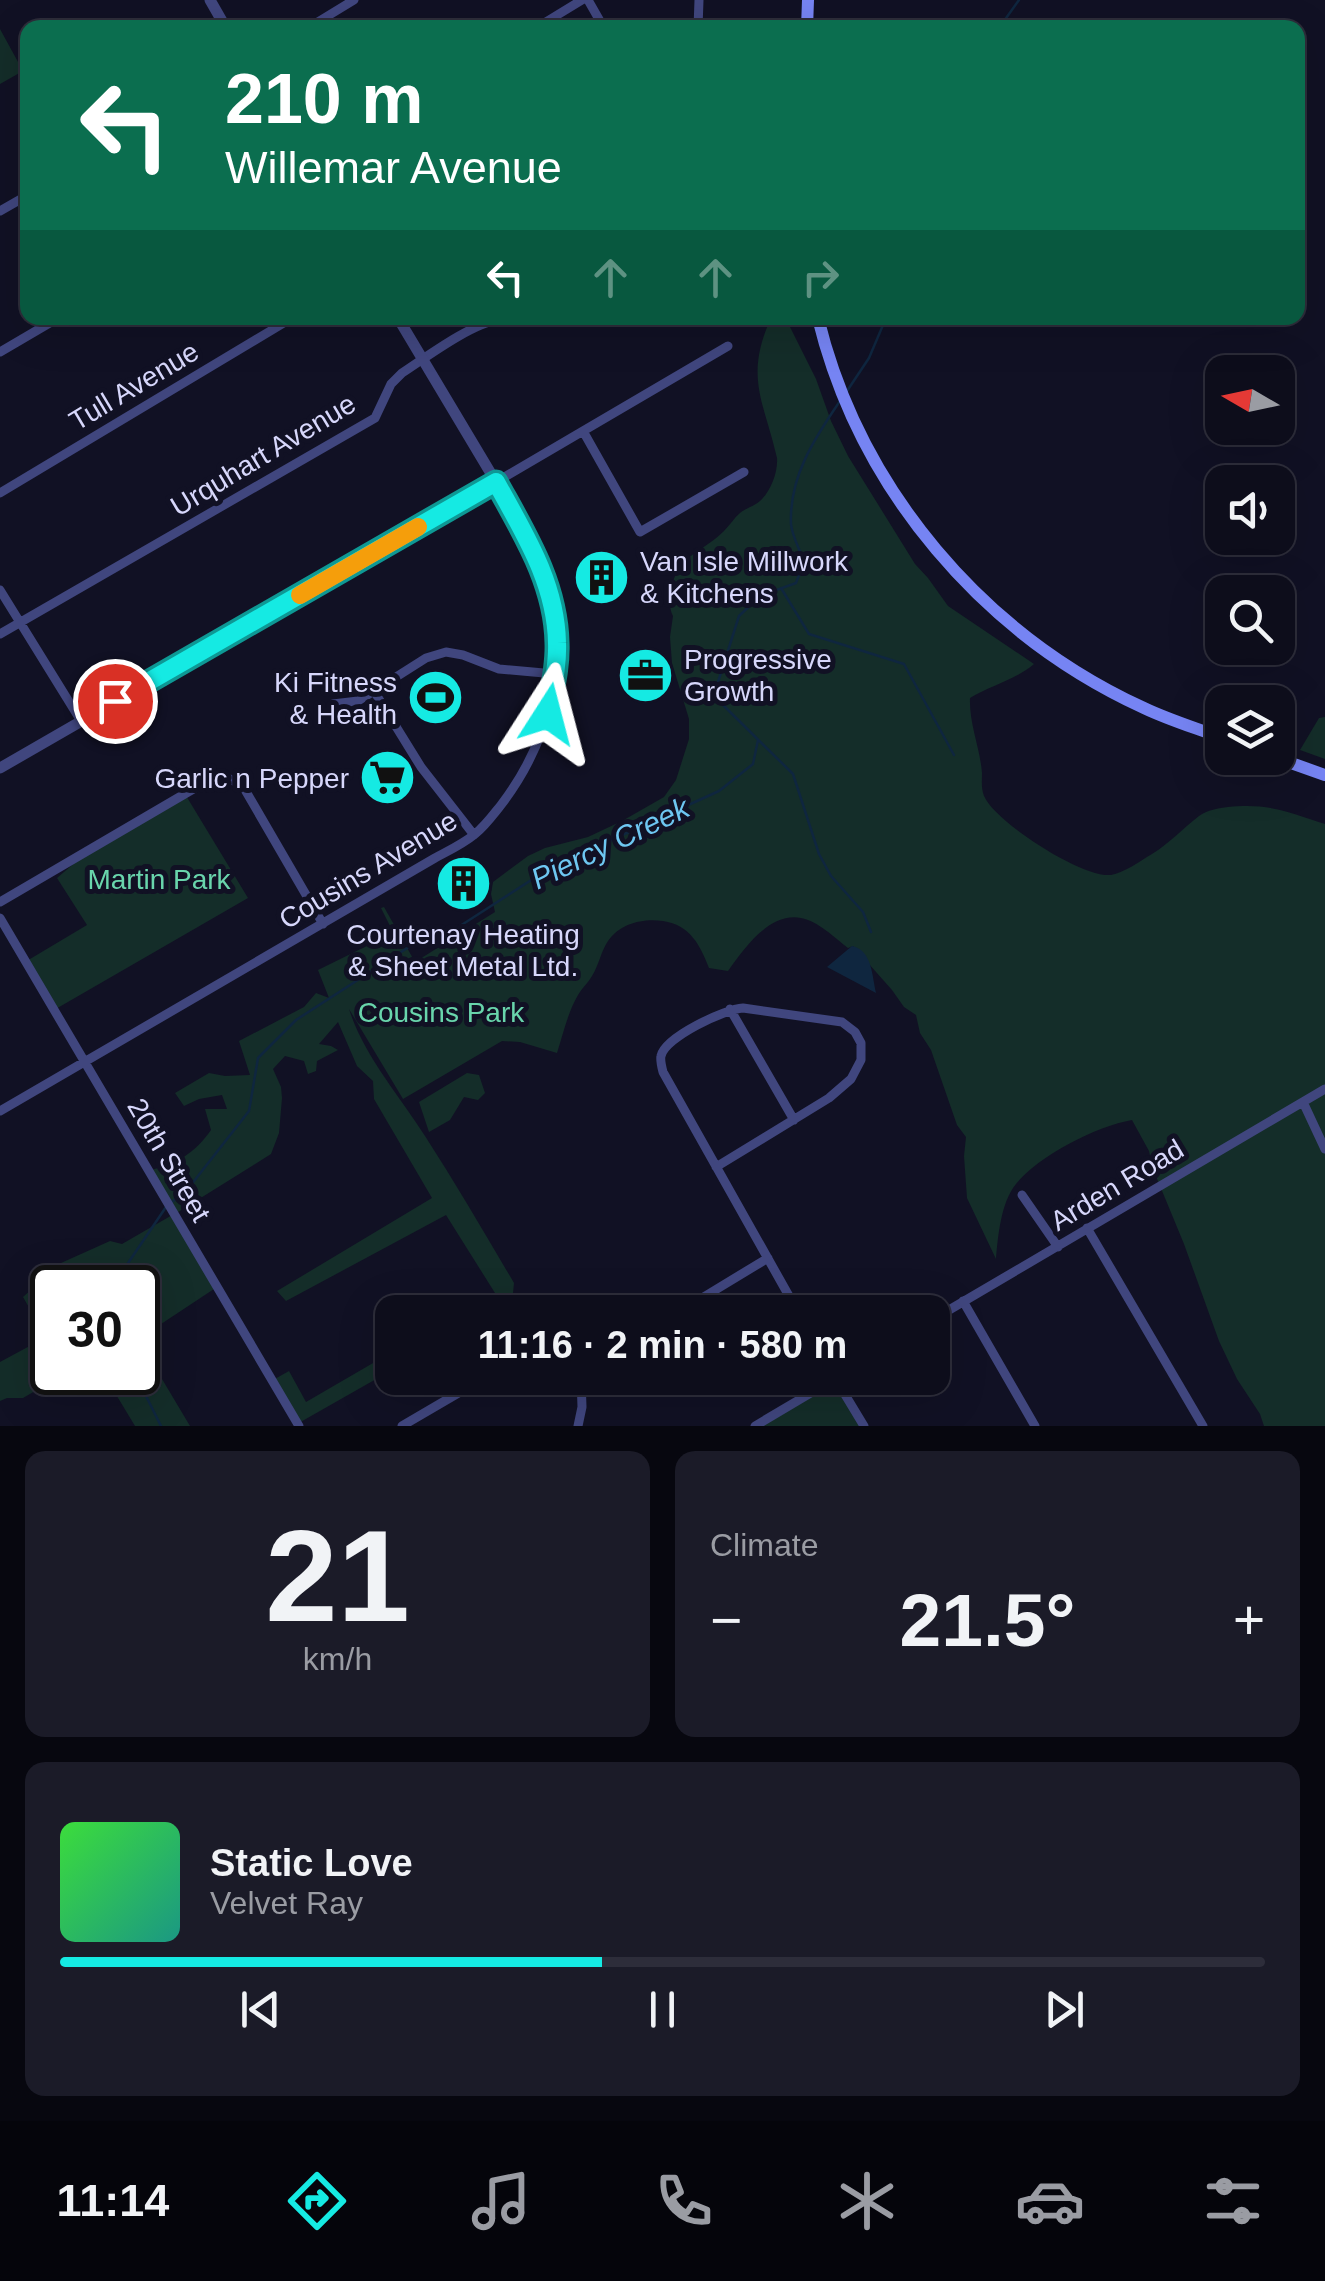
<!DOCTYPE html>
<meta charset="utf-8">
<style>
:root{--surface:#0d0d1b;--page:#1b1b28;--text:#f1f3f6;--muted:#9a9ca3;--line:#2d2d3a;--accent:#15eae3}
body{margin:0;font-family:Arial,sans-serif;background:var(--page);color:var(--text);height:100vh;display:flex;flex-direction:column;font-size:38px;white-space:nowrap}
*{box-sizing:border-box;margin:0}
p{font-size:32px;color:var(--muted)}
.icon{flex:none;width:55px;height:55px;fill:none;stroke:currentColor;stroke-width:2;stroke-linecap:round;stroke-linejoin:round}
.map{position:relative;height:1426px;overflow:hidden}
.side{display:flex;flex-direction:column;gap:25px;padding:25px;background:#07070f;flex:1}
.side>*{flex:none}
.top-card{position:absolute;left:20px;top:20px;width:1285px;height:305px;border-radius:20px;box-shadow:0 10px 40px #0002,0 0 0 2px var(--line);background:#0b6e4f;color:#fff;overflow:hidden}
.needle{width:65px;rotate:279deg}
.fabs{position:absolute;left:1205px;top:355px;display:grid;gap:20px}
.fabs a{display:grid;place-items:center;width:90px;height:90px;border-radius:20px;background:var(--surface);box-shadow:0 10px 40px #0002,0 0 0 2px var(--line);font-size:50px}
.speed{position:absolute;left:30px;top:1265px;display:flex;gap:20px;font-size:50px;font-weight:700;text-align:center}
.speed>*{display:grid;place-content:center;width:130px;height:130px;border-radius:50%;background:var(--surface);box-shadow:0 10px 40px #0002,0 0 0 2px var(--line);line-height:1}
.speed .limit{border:5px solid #111;border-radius:15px;background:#fff;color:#111}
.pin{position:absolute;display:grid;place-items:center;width:85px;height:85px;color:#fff;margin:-42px;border:5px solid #fff;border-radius:50%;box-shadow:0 2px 10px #0007}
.me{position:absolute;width:110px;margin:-55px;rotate:9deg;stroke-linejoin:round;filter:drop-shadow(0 0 8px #0008)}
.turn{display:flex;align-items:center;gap:35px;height:210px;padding:0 40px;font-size:45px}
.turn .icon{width:130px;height:130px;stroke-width:2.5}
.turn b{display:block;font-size:70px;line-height:85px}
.lanes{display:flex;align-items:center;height:95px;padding:0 40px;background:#0003;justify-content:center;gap:50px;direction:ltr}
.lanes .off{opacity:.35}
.big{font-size:75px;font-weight:700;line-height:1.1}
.side .tile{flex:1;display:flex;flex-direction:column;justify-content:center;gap:15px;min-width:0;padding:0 35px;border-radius:20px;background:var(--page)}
.side .dial{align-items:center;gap:0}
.dial b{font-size:130px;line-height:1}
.song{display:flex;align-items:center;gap:30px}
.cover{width:120px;height:120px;border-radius:15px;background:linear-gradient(135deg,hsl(120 70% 55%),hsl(170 70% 35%))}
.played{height:10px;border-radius:5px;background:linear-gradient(90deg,var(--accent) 45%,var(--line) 45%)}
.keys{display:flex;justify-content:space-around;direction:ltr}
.heat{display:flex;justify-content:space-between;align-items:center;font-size:55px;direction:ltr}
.side .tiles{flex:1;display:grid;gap:25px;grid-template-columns:1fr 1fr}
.tile:last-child{grid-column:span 2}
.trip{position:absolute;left:375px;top:1295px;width:575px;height:100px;border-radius:20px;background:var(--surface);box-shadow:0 10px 40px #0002,0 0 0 2px var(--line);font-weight:700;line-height:100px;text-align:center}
.dock{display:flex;height:160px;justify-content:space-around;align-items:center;background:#05050b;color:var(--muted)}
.dock .icon{width:70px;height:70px}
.dock .active{color:var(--accent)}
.dock b{font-size:45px;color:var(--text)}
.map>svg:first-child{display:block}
.green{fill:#142d29}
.water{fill:#0f263f}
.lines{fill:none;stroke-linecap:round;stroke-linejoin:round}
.stream{stroke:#0f263f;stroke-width:2.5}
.minor{stroke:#40467e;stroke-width:9}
.tertiary{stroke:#40467e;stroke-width:11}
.secondary{stroke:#7684f3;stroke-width:12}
.route-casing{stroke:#0e9894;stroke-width:25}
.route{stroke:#15eae3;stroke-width:18}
.slow{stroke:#f59e0b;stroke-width:18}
.labels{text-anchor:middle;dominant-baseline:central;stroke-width:10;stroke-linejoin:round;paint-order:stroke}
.street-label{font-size:28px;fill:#d7d7fb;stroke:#111124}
.poi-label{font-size:28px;fill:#d7d7fb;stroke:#111124;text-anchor:start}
.park-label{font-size:28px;fill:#69d5ac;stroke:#111124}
.water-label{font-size:30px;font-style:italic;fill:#6ec7f2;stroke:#111124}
</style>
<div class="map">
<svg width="1325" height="1426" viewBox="0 0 1325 1426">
<rect width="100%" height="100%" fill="#111124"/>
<path class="green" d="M0,29L23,71L0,84Z
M771,318H784L787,321L816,379L831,421L848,456L915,564L928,578L948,606L1034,664C1015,680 992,685 970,698C969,724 980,747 982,773C982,781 981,788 984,796C995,822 1082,878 1111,875C1124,873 1140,861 1152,854C1170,843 1183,828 1199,816C1207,810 1219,808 1228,807C1269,803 1288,812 1325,824V1426H1264L1260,1414L1237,1379L1219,1341L1184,1244L1153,1169L1149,1151L1132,1120C1097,1126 1038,1156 1016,1184C1001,1202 998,1236 996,1259L967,1198L964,1156L966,1137L957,1125L931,1050L920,1033L916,1015L904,1007L892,990L853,946L848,948C835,938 818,921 801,918C769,912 744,949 728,971L709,968C700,945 690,925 663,921C644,918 620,923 608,941C601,951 599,965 592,976C588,983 582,988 578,995C568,1012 563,1034 557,1053L520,1042L502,1041L403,1099L349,1009C364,1056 399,1095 425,1136C456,1184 485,1234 514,1283L512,1303L496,1312H462L495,1293L446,1215L286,1301L277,1291L432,1198L374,1099L373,1081L357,1066L338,1022L319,1044L331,1046L338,1050L317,1061L316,1071L308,1074L304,1061L285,1056L273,1069L281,1087L282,1098L279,1133L271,1154L175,1214L217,1287L149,1332L140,1342L190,1426H135L103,1373L138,1372V1288H52V1372L66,1373L23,1398H7L0,1401V1362L50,1335L48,1320L35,1318L23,1297L61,1263L110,1241L122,1244L174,1214L149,1170C175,1166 196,1152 211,1130L205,1109H227L222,1095L199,1099L184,1106L175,1093L209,1073L225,1076L250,1075L239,1041L304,1007L316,993L329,998L318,970L387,936H395L381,908L384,907L415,962L495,912L491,894L493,882L528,856L545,848L588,837L622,821L664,797L676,780L689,739V719L672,663L670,637L673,616C669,608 670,603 671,593C675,555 701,554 724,531C730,525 734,518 740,513C746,508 755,506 760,501C771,491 778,472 777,458C764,401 744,377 771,318Z
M1325,717V759L1300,750L1319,718Z
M185,794L248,898L54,1010L25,962L87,925L57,878L92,848Z
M467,1073L479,1075L485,1093L478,1100L464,1097L450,1120L429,1132L419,1102Z
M392,1352V1370L297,1424L273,1380L289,1371L306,1402Z
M835,1378L864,1426H755Z"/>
<path class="water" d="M852,946C872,950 872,975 876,993L827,967Z"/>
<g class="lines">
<path class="stream" d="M999,28L1019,0
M847,391L869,358L886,318
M840,401C814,439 789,477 791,524C792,536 800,550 804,562L796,583L760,596L739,616L718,682L721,703L793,774L819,854L831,876L863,912L871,932
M781,588L809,634L904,664L954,755
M172,1202L187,1190L249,1111L258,1058L296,1020L432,932L460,926L550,868L719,791L753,764L758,740
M119,1288L122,1272L166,1207
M134,1372L161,1426"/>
<path class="minor" d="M588,0L604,28
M308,28L354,0
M536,28L582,0
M698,28L699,0
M0,211L28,195
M0,352L58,318
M583,431L640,532L744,472
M0,493L292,318
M0,590L81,721
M0,634L375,418L391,384L402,373C425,358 472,323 498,320C512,319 524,320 537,318
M333,704L358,701L374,691
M474,835L421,767L374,691L426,658L446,652L463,655L499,669L555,674
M0,902L212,778C226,776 233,779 244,788L323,924
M0,918L299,1426
M730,1009L794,1120
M1303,1102L1325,1149
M0,1111L435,858C448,851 463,844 475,834C485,826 493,815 501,805C550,741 572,656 545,578C534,545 513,513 496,482L728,346
M716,1167L829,1098L851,1079L861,1060V1043L855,1032L842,1022L743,1008C725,1009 665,1037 661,1056C660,1060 662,1068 663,1072L798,1312
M1022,1195L1058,1247
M1087,1228L1203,1426
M963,1301L1035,1426
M679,1312L768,1258
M932,1320L1325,1089
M835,1378L864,1426
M402,1426L484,1378
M578,1426L582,1407L581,1378
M755,1426L836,1378"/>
<path class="tertiary" d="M210,0L226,28
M0,768L496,482L398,318"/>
<path class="secondary" d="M807,28L808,0
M818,318C860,490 983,634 1144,708C1169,720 1196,728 1222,738
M1277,758L1325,775"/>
</g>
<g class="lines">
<defs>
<path id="route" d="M115,701L496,482C524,533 556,583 557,643C558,667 552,690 548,714"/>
</defs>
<use href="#route" class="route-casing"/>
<use href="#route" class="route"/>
<path class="slow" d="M300,595L418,527"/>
</g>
<defs>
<symbol id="building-disc" viewBox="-11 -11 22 22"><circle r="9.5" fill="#15eae3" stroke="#111124"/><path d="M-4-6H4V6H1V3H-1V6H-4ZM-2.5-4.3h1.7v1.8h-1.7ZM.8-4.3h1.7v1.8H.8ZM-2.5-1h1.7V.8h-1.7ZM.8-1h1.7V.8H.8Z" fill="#111"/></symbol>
<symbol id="office-disc" viewBox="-11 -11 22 22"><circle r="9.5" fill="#15eae3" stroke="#111124"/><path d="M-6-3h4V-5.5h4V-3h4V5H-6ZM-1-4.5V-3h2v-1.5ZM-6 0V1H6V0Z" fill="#111"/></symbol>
<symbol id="stadium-disc" viewBox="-11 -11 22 22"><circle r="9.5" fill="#15eae3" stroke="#111124"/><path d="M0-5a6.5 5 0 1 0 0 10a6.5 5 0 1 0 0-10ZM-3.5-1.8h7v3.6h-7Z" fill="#111"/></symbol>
<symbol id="supermarket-disc" viewBox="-11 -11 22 22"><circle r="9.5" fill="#15eae3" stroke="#111124"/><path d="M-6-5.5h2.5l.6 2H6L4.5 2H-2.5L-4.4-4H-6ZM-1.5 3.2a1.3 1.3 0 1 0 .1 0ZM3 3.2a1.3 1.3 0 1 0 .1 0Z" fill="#111"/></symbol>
</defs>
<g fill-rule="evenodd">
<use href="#building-disc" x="570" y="546" width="63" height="63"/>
<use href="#office-disc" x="614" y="644" width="63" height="63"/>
<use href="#stadium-disc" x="404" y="666" width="63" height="63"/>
<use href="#supermarket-disc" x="356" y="746" width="63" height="63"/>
<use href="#building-disc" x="432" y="852" width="63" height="63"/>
</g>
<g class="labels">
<g class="street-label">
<text transform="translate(134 386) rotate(-31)">Tull Avenue</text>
<text transform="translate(263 455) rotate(-31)">Urquhart Avenue</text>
<text transform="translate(368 870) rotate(-31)">Cousins Avenue</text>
<text transform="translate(169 1160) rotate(60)">20th Street</text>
<text transform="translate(1117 1185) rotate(-31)">Arden Road</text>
</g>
<g class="poi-label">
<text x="640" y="561">Van Isle Millwork<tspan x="640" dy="32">&amp; Kitchens</tspan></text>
<text x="684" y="659">Progressive<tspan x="684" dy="32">Growth</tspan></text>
<text x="397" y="682" text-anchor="end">Ki Fitness<tspan x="397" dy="32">&amp; Health</tspan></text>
<text x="349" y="778" text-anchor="end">Garlic n Pepper</text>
<text x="463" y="934" text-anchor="middle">Courtenay Heating<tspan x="463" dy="32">&amp; Sheet Metal Ltd.</tspan></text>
</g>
<g class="park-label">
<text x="159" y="879">Martin Park</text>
<text x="441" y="1012">Cousins Park</text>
</g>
<g class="water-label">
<text transform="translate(610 843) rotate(-26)">Piercy Creek</text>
</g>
</g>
</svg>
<div class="fabs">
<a><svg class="needle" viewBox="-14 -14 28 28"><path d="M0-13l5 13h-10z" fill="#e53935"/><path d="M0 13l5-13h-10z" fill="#9a9ca3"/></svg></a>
<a><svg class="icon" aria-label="sound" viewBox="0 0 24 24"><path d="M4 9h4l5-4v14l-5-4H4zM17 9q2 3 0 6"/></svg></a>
<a><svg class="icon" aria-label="search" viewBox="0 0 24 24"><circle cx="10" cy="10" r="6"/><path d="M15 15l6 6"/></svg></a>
<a><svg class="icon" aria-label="layers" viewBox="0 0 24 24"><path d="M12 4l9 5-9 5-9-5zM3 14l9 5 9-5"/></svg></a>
</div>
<div class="speed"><div class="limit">30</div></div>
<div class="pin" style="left:115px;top:701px;background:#d93025"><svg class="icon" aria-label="arrive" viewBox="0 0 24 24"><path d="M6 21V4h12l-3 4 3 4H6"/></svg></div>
<svg class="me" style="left:548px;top:714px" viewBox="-20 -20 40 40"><path d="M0-17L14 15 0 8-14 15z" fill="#15eae3" stroke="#fff" stroke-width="4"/></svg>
<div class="trip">11:16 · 2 min · 580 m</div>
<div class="top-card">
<div class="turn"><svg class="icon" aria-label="left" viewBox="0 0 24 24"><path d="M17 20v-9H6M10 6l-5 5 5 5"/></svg><div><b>210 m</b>Willemar Avenue</div></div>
<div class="lanes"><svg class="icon" aria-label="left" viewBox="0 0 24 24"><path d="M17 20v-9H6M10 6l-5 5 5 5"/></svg><svg class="icon off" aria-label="ahead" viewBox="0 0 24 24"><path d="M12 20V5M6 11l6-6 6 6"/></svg><svg class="icon off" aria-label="ahead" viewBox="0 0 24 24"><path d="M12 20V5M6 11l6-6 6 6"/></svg><svg class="icon off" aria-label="right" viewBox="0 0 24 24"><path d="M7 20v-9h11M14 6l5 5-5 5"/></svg></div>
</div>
</div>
<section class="side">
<div class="tiles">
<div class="tile dial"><b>21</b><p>km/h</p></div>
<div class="tile"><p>Climate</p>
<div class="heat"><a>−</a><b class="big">21.5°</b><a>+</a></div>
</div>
<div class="tile">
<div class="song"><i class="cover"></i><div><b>Static Love</b><p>Velvet Ray</p></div></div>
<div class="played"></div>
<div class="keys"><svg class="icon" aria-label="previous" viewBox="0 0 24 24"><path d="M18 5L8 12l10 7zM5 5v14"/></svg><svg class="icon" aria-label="pause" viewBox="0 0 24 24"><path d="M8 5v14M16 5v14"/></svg><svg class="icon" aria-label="next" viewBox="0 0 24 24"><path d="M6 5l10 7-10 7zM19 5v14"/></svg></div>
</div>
</div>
</section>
<nav class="dock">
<b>11:14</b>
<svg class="icon active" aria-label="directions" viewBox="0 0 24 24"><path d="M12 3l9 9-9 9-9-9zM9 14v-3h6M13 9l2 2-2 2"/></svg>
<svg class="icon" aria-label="music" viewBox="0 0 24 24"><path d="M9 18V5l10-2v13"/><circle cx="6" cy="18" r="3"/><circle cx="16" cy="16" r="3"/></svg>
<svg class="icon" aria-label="phone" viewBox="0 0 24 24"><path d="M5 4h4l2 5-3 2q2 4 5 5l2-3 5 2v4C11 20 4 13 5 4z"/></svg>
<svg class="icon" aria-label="climate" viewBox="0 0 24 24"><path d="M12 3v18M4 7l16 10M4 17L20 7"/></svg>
<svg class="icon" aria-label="car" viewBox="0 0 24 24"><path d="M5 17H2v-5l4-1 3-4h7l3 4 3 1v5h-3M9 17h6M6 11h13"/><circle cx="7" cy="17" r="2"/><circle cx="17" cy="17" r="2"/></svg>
<svg class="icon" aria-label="filters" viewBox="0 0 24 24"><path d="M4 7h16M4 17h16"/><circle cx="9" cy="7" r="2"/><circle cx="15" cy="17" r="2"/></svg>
</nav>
